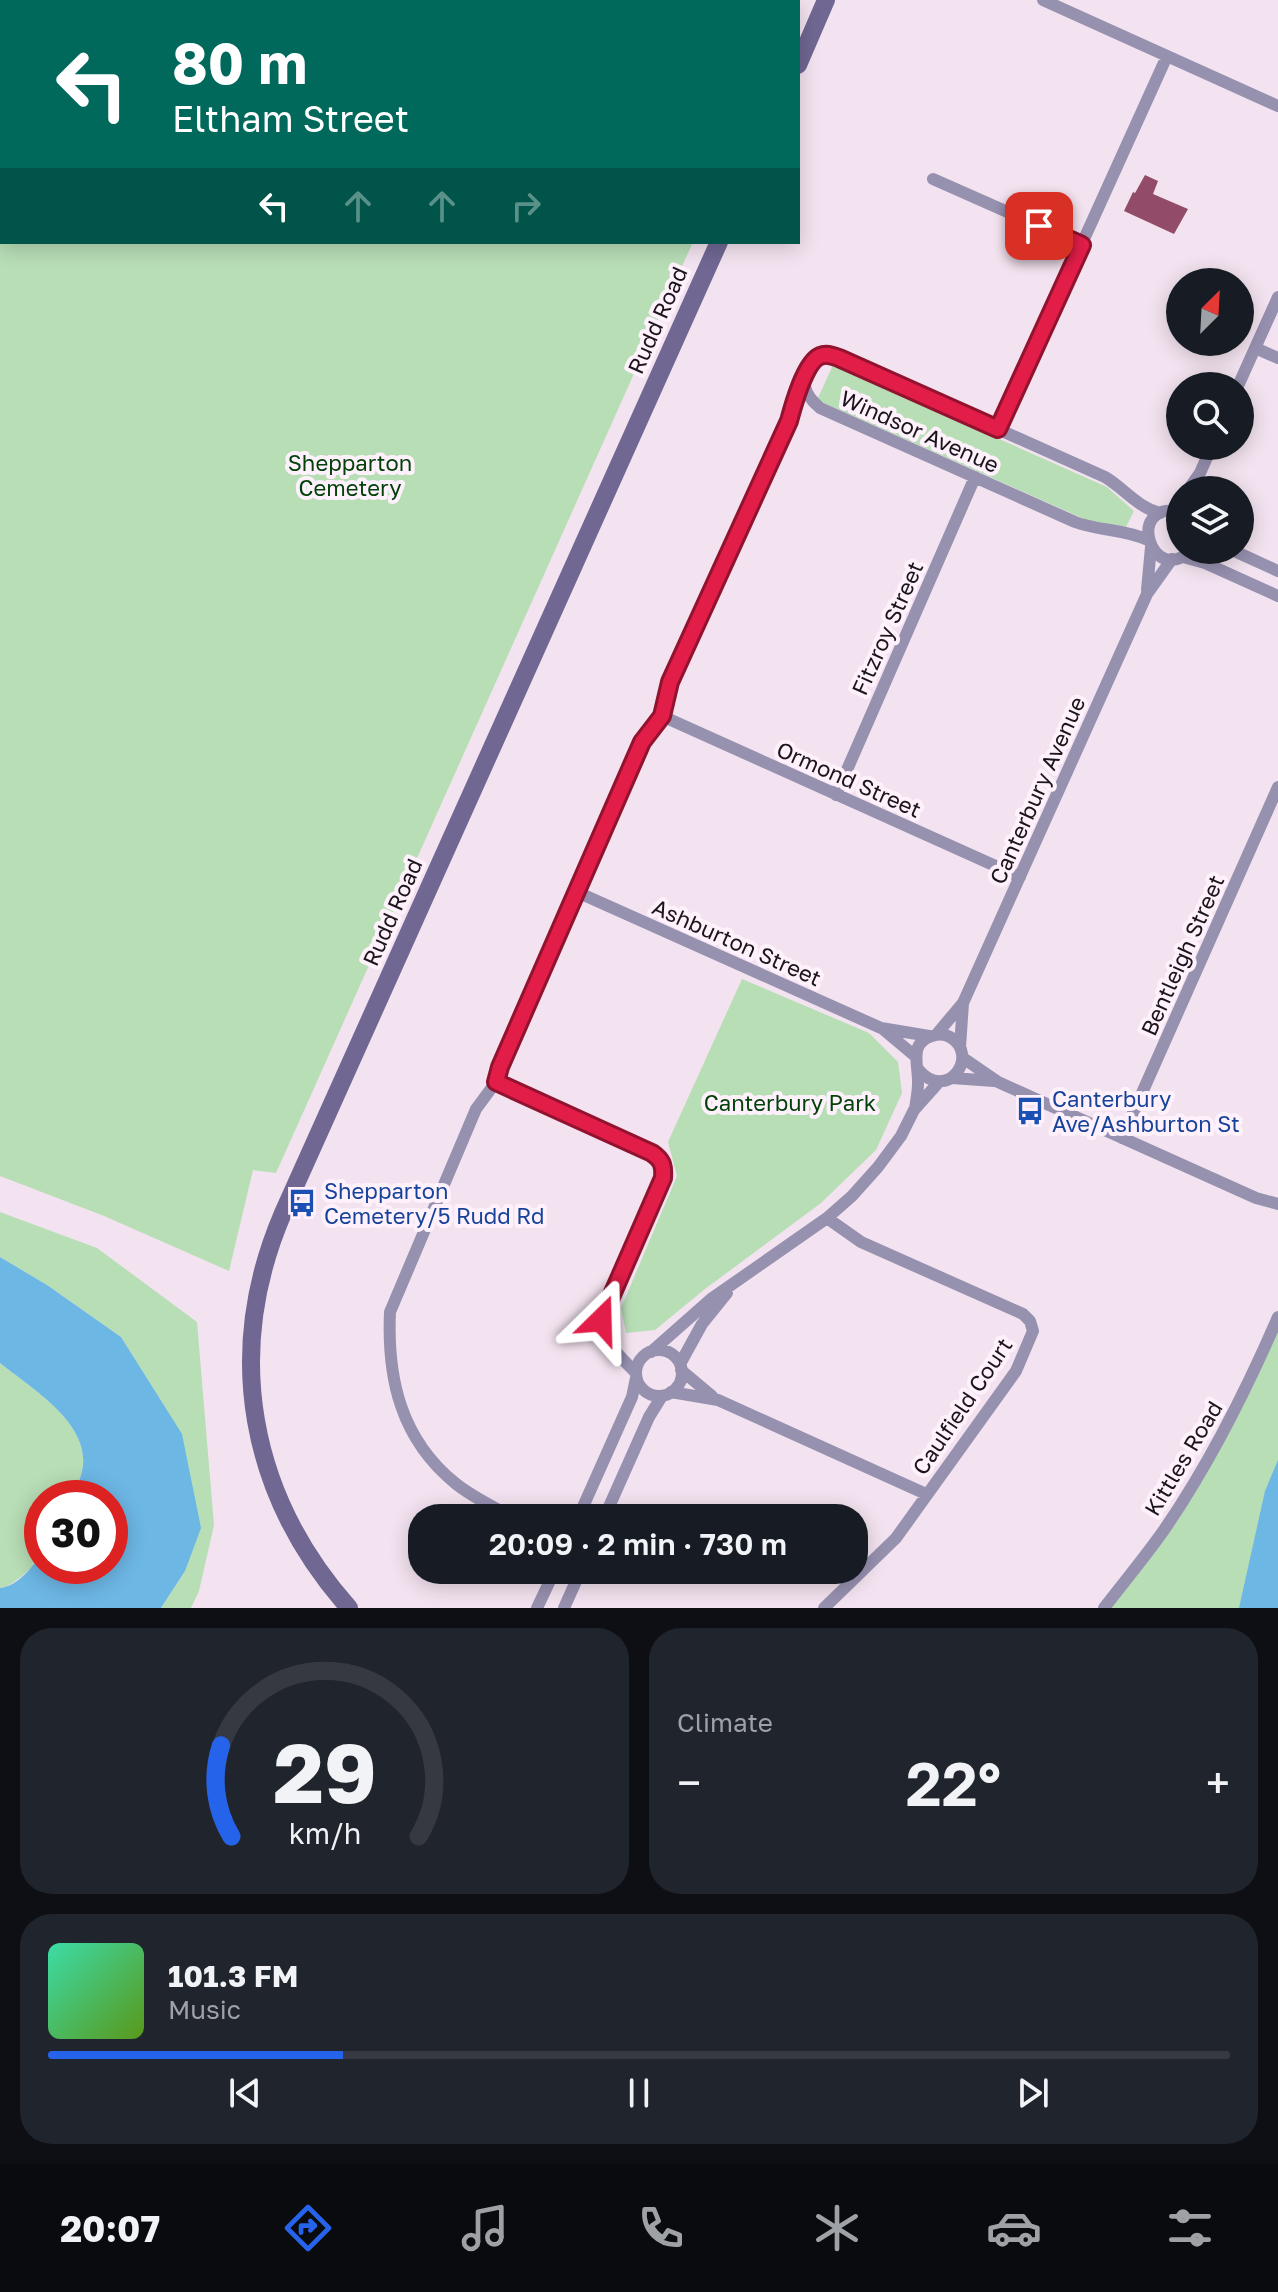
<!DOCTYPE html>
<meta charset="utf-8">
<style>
:root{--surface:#171b24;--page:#20242c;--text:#f1f3f6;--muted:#9ea1a6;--line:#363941;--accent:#2563eb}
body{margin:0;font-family:"Golos Text",sans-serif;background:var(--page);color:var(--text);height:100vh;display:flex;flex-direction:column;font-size:30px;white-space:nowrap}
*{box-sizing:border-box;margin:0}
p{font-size:26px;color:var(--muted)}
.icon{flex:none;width:44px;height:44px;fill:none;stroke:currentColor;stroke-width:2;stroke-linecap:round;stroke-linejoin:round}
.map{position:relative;height:1608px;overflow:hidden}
.drawer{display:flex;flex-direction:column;gap:20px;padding:20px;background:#0d0f14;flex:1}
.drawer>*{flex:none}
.hud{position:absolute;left:0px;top:0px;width:800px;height:244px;box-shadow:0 4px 20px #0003;background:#00695c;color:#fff;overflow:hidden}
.needle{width:52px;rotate:24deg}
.buttons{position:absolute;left:1166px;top:268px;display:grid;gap:16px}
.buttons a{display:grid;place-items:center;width:88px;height:88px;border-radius:50%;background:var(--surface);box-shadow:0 4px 20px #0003;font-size:40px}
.speed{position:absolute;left:24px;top:1480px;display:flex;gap:16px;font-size:40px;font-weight:700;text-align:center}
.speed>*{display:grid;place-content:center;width:104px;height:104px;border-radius:50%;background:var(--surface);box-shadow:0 4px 20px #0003;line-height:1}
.speed .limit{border:12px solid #d22;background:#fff;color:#111}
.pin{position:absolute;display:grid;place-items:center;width:68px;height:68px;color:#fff;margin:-34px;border-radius:16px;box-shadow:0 4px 12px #0006}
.me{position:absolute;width:88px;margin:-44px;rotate:22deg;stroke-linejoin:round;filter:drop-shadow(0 0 6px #0008)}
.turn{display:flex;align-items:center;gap:28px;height:168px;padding:0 40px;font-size:36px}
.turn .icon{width:104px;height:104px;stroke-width:2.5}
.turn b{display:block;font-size:56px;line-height:68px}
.lanes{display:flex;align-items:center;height:76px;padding:0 40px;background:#0003;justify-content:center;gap:40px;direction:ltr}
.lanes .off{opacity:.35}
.big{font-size:60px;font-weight:600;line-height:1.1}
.drawer .tile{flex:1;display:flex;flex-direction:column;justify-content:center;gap:12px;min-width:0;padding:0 28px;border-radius:32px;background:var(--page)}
.drawer .dial{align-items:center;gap:0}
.dial svg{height:208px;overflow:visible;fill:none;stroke:var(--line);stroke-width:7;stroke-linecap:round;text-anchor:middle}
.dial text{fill:var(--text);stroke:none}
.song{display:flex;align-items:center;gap:24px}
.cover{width:96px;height:96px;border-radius:12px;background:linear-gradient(135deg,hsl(160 70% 55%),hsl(90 70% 35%))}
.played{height:8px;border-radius:4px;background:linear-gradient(90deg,var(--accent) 25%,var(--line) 25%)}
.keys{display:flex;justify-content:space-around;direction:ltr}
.heat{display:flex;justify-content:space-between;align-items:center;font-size:44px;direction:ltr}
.drawer .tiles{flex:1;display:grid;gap:20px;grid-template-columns:1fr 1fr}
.tile:last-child{grid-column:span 2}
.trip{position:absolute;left:408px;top:1504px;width:460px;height:80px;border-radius:32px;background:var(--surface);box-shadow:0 4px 20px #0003;font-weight:600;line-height:80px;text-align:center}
.dock{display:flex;height:128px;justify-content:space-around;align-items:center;background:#090b0e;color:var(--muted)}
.dock .icon{width:56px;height:56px}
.dock .current{color:var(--accent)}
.dock b{font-size:36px;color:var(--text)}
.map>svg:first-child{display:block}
.green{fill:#b8deb6}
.water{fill:#6db7e5}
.building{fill:#924c69}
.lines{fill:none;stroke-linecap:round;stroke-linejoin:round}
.street{stroke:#9791b0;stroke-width:12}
.secondary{stroke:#706793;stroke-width:18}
.route-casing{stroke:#92132f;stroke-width:20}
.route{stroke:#e11d48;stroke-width:14}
.labels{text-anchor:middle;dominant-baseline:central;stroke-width:8;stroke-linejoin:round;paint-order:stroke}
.street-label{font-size:22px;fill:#1a151a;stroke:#fef1fc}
.park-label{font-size:22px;fill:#024108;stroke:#fef1fc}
.transit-label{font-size:22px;fill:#164399;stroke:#fef1fc;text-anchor:start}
</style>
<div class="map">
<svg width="1278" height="1608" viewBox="0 0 1278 1608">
<rect width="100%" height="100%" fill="#f3e3f0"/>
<path class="green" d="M0,0L718,2H2V242H693L276,1173L253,1170L229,1271L104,1216L0,1176Z
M833,365L1107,487L1134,511L1126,527L1091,522L817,400Z
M742,979L869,1033L898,1062L902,1093L876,1150L821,1203L705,1289L655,1330L626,1333L621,1308L677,1176L668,1142Z
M0,1212L97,1248L197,1322L214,1525L199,1591L191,1608H161L185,1571L150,1384L121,1337L47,1285L0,1257Z
M1278,1319V1608H1103L1235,1418Z
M0,1363C32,1389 96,1426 81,1475C79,1483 73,1491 69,1498H42C42,1529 49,1555 22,1576C15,1581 9,1587 0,1588Z"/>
<path class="water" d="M0,1257L47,1285L121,1337L182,1434L201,1528L185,1571L161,1608H0V1588C18,1586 33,1567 42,1552V1566H110V1498H69C73,1491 79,1483 81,1475C96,1426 32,1389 0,1363Z
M1278,1460V1608H1239L1265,1491Z"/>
<path class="building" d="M1145,175L1158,181L1153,194L1188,209L1174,234L1124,211L1133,192L1135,193Z"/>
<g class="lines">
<path class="street" d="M1043,0L1278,106
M933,179L1082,245
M1255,348L1278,358
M1238,386L1278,297
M998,429L1167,56
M1188,490L1200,473L1212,446
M1180,512C1124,500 1152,589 1191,550
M1148,540C1125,529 1099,531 1075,522L820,408C813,402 806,395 805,386C802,363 819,352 839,358L1105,477C1125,489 1137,507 1160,513
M1232,550L1278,571
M1183,557L1205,563L1278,596
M1147,590L1151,547
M662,716L1020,877
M836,795L975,477
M577,892L881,1028L929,1036
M884,1030L915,1056
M936,1035L962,1004
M960,1047L963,1003L1147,594L1172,559
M963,1058L998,1082L1256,1198L1278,1204
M952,1078L994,1081
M496,1082L660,1159L664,1166L663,1178L601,1320C601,1341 622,1358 636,1373
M915,1109C916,1101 918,1092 918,1084C919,1066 908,1043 932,1036C938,1034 945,1034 950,1037C981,1055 947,1104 918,1069
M1122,1138L1278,787
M636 1373a23 23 0 1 1 46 0a23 23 0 1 1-46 0Z
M651,1352L711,1299L827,1218L852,1196L878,1167L901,1136L914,1110L939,1082
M680,1364L702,1324L727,1293
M681,1370L712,1396
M671,1392L718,1400L926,1494
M513,1518C494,1507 472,1497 455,1483C401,1439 387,1379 390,1312L476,1109L496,1082L508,1048L642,742L662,716L670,682L789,421L794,400L805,376
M578,1518L632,1397L636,1378
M604,1518L649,1417L662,1396
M537,1608L555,1570
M564,1608L581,1570
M824,1608L896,1538L1016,1371L1033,1331L1030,1321L1023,1314L861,1242L827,1218
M1104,1608C1124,1582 1145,1557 1164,1530C1210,1463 1246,1391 1278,1317"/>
<path class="secondary" d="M798,65L826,0
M349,1608C249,1495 223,1353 283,1213L719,242"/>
</g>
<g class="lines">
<defs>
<path id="route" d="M601,1320L663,1178C664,1165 662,1160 652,1153L496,1082L500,1067L642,742L662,716L670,682L789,421C793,406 805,362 820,356C827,353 833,356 839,358L998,429L1082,245L1039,226"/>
</defs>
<use href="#route" class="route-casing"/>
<use href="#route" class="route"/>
</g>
<defs>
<symbol id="bus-bare" viewBox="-9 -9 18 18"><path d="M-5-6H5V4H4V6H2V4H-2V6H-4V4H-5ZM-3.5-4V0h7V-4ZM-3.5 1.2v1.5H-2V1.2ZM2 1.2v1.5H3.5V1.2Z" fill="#1a4fb4" stroke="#fef1fc" stroke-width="2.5" paint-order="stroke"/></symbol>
</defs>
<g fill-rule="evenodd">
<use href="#bus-bare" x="1010" y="1091" width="40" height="40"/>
<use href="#bus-bare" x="282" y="1183" width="40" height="40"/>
</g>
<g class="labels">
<g class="street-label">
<text transform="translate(657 320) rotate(-66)">Rudd Road</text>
<text transform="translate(920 431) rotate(24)">Windsor Avenue</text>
<text transform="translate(887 628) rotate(-66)">Fitzroy Street</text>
<text transform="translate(849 779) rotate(24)">Ormond Street</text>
<text transform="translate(1037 790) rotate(-66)">Canterbury Avenue</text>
<text transform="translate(392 912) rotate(-66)">Rudd Road</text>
<text transform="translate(737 942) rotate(24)">Ashburton Street</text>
<text transform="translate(1182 955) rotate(-66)">Bentleigh Street</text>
<text transform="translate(962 1406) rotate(-56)">Caulfield Court</text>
<text transform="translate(1183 1458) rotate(-59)">Kittles Road</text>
</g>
<g class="park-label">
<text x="350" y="462">Shepparton<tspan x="350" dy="25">Cemetery</tspan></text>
<text x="790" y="1102">Canterbury Park</text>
</g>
<g class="transit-label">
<text x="1052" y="1098">Canterbury<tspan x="1052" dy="25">Ave/Ashburton St</tspan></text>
<text x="324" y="1190">Shepparton<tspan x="324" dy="25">Cemetery/5 Rudd Rd</tspan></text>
</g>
</g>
</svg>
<div class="buttons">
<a><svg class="needle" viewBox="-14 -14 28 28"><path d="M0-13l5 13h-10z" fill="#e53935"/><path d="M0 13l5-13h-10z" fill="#9ea1a6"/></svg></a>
<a><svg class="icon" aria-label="search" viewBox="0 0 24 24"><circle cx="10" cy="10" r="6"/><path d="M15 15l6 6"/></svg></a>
<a><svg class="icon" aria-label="layers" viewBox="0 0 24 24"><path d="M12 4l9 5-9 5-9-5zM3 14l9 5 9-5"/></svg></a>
</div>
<div class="speed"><div class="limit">30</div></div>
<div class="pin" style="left:1039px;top:226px;background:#d93025"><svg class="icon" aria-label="arrive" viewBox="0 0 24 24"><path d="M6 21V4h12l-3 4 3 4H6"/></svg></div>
<svg class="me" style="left:601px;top:1320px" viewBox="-20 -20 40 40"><path d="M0-17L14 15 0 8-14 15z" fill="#e11d48" stroke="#fff" stroke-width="4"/></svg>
<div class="trip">20:09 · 2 min · 730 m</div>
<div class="hud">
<div class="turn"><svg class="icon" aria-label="left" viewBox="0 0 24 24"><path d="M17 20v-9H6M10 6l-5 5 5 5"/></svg><div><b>80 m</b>Eltham Street</div></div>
<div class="lanes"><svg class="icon" aria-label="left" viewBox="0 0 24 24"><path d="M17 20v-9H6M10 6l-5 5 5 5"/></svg><svg class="icon off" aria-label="ahead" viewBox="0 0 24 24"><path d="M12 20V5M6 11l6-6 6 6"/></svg><svg class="icon off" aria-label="ahead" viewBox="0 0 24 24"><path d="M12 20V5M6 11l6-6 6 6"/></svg><svg class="icon off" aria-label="right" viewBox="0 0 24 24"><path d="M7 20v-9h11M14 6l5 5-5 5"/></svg></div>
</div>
</div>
<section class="drawer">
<div class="tiles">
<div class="tile dial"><svg viewBox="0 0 100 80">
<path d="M14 69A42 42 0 1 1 86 69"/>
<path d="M14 69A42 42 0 0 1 10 34" stroke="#2563eb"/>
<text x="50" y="56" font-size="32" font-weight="700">29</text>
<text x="50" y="72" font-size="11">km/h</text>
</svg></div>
<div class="tile"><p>Climate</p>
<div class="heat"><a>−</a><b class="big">22°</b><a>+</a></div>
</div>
<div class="tile">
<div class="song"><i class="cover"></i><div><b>101.3 FM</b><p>Music</p></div></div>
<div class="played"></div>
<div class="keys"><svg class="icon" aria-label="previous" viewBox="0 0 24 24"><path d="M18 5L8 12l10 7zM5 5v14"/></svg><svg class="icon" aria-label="pause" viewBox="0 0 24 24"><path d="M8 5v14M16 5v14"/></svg><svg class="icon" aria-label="next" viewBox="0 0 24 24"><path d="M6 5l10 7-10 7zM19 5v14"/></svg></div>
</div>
</div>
</section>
<nav class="dock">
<b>20:07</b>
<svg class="icon current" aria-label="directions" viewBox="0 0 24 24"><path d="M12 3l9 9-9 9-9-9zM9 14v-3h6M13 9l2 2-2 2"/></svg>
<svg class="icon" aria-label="music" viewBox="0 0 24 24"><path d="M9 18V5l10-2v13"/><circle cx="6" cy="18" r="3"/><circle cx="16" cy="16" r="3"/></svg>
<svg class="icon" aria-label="phone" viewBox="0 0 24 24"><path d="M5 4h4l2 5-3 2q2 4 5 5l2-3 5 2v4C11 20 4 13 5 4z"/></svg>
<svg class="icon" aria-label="climate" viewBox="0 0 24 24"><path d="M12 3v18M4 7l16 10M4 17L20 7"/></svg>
<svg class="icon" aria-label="car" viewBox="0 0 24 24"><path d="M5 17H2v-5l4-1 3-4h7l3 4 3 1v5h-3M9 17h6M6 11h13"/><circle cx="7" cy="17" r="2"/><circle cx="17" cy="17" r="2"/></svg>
<svg class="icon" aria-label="filters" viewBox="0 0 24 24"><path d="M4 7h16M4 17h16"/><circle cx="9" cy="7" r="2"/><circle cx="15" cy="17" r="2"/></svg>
</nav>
